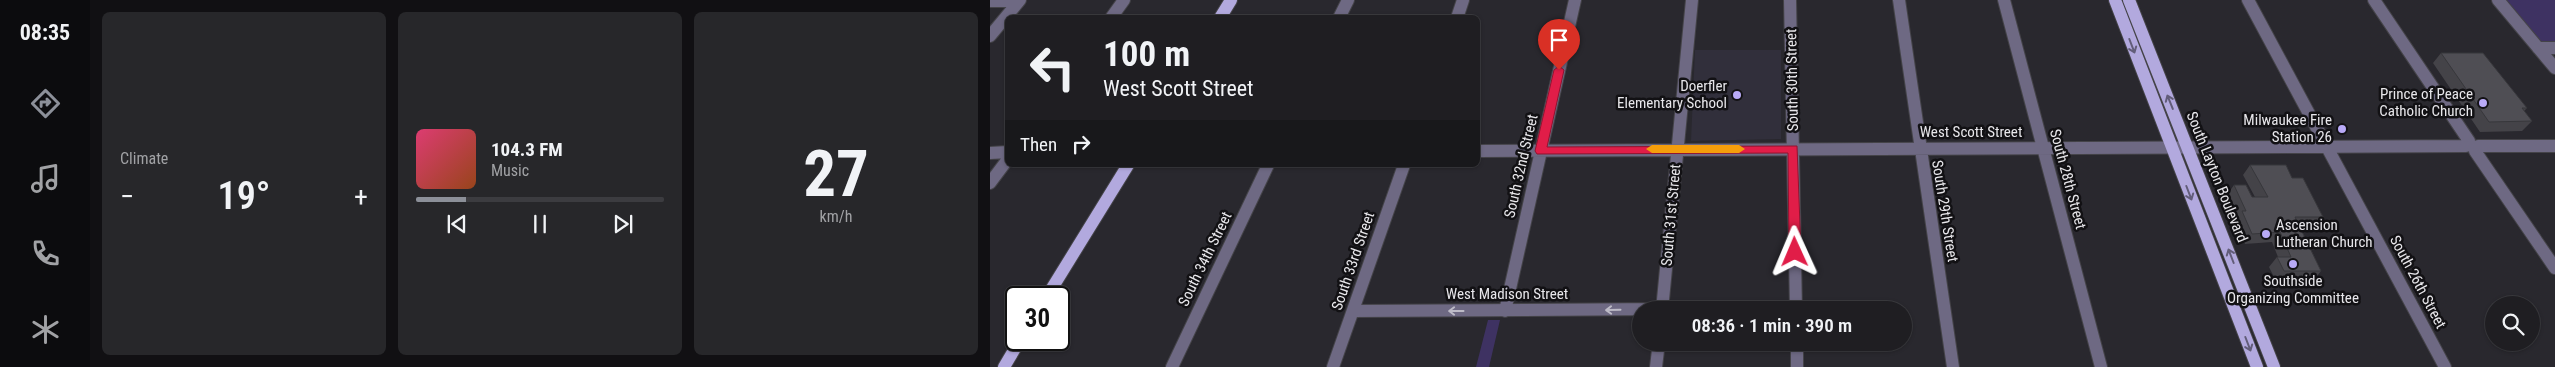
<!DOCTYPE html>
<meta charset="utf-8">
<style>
:root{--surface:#1f1e22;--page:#27272a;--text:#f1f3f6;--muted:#a1a2a5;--line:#3c3c40;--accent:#8c9099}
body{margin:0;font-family:"Roboto Condensed",sans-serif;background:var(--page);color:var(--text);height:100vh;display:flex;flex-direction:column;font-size:19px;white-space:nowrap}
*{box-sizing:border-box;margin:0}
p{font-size:16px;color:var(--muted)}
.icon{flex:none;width:28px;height:28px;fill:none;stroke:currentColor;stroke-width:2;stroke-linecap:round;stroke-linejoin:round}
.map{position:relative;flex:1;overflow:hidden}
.panel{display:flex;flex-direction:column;gap:12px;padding:12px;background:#111013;width:900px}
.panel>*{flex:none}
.hud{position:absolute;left:15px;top:15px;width:475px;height:152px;border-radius:8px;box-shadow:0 1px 4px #0004,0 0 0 1px var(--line);background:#1f1e22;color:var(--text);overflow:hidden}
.tools{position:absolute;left:1495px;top:296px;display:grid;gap:10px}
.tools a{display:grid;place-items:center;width:55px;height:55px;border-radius:50%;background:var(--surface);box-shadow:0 1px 4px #0004,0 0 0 1px var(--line);font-size:25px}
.speed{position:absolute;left:15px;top:286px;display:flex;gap:10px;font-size:25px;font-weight:700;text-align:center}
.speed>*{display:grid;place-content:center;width:65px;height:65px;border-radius:50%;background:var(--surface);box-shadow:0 1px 4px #0004,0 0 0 1px var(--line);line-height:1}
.speed .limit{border:2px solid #111;border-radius:8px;background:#fff;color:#111}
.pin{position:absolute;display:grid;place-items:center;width:42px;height:42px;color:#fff;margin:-51px -21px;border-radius:50% 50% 50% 0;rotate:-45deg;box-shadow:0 0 5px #0007}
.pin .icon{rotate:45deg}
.me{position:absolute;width:55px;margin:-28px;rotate:359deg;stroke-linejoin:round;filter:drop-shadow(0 0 4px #0008)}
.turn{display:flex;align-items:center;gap:18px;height:105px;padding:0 15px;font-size:22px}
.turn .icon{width:65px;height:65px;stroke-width:2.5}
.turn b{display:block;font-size:35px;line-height:42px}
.then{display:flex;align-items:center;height:48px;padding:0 15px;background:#0003;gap:10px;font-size:19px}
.big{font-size:38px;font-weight:600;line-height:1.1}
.panel .tile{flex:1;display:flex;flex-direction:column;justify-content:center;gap:8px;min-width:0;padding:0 18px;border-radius:8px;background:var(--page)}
.panel .dial{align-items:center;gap:0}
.dial b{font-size:65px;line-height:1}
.song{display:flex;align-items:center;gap:15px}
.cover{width:60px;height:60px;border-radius:8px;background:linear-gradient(135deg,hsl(340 70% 55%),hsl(20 70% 35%))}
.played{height:5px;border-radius:2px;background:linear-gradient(90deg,var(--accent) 20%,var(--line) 20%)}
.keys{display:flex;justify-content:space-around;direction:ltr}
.heat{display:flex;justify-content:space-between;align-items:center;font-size:28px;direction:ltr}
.panel .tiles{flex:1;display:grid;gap:12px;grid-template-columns:repeat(3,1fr)}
.trip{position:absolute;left:642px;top:301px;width:280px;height:50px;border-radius:25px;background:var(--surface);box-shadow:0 1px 4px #0004,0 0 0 1px var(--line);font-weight:600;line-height:50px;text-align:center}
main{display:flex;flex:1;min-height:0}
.tabs{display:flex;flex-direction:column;width:90px;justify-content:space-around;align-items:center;background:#0c0c0e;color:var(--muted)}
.tabs .icon{width:35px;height:35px}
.tabs .on{color:var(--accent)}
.tabs b{font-size:22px;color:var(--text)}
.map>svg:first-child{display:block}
.built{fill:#312f3b}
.green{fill:#3e3262}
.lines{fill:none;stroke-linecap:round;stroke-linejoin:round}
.minor-casing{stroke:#444348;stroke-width:14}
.major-casing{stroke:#444348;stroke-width:14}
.minor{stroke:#6e6983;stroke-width:12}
.major{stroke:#b2a9de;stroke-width:12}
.wall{fill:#444348}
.building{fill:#4f4e54;stroke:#37373b}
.oneway{stroke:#625d79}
.oneway2{stroke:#bdbbc7}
.route{fill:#e11d48;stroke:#92132f}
.slow{fill:#f59e0b}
.poi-dot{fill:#b9aaf7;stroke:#121114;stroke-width:2}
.labels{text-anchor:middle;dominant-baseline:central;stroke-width:5;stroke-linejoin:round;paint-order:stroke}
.street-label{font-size:15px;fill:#e8e7eb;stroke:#121114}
.poi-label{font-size:15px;fill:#e8e7eb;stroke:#121114;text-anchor:end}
</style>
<main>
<nav class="tabs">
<b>08:35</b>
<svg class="icon on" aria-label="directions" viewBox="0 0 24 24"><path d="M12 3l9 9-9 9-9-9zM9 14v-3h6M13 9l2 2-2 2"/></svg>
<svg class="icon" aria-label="music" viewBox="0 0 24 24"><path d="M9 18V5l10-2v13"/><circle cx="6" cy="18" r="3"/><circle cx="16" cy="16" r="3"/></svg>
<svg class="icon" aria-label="phone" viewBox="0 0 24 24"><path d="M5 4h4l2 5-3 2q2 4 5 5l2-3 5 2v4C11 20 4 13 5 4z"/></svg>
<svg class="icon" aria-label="climate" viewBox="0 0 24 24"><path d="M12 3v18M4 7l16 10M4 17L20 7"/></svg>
</nav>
<section class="panel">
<div class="tiles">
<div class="tile"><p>Climate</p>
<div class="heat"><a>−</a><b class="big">19°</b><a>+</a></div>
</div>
<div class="tile">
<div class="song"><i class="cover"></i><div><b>104.3 FM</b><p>Music</p></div></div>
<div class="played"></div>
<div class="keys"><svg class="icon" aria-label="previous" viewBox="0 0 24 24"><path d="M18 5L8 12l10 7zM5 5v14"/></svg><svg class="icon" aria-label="pause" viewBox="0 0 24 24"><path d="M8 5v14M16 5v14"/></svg><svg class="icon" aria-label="next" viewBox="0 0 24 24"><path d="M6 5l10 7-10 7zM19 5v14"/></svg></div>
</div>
<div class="tile dial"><b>27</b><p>km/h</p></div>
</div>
</section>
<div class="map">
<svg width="1565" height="367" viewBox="0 0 1565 367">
<rect width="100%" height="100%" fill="#29282e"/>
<path class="built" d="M705,50H791V139L701,141Z"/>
<path class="green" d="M1513,0H1565V42L1548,41Z
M498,320H510L499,367H486Z"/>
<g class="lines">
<defs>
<path id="minor" d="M800,0L806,310
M909,0L963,367
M1014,0L1111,367
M1258,0L1455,367
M1384,0L1479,141
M1508,0L1565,68
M0,1H29
M121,18L134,0
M349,18L358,0
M467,18L473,0
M0,36L30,0
M1548,48H1565
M1488,146H1565
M488,151L1476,146
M1485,151L1565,268
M0,153L18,152
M0,183L18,159
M672,310L702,0
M363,311L672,309
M515,311L585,0
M807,342V367
M182,367L278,165
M343,367L414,165
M666,367L669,342"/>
<path id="major" d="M1125,0L1267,367
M1139,0L1284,367
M230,18L241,0
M56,298L138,165
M14,367L30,340"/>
</defs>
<use href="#minor" class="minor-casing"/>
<use href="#major" class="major-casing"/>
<use href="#minor" class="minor"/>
<use href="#major" class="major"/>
</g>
<path class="wall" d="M1451,53L1537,108L1534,111L1542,121L1532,131L1490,132L1443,63Z
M1260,165L1302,178L1333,217L1324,227H1310L1331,271L1323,281H1286L1279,267L1287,257H1288L1282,242L1255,244L1245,221L1248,218L1237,195L1244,185L1262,197H1265L1253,175Z"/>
<path class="building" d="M1451,53H1493L1537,108H1532L1542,121L1499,122Z
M1260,165H1296L1302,178H1313L1333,217H1305L1331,271H1294L1287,257H1301L1290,232L1262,234L1252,211H1256L1244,185H1256L1262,197H1278Z"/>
<defs><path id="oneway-shaft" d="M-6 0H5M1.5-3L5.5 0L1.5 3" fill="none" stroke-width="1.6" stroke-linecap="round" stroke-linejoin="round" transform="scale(1.25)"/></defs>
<g class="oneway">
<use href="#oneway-shaft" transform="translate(1142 46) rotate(69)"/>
<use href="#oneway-shaft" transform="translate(1180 102) rotate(-112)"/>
<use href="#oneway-shaft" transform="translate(1199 193) rotate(69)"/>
<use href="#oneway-shaft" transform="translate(1241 256) rotate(-111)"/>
<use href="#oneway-shaft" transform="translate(1258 344) rotate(69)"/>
</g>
<g class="oneway2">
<use href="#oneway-shaft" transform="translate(623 310) rotate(179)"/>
<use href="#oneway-shaft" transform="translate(466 311) rotate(180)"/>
</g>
<path class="route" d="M569,66L574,70L557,147L807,146L811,252L809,255L805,257L799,252L798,153L547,154L545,151L564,70Z"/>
<path class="slow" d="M662,145H749L755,149L749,153H662L656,149Z"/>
<g class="poi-dot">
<circle cx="747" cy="95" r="5"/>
<circle cx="1493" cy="103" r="5"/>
<circle cx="1352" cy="129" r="5"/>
<circle cx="1276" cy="234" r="5"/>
<circle cx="1303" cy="264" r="5"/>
</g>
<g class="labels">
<g class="street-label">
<text transform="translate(802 80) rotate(-91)">South 30th Street</text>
<text x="981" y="132">West Scott Street</text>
<text transform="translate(531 166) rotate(-77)">South 32nd Street</text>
<text transform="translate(1227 177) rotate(68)">South Layton Boulevard</text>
<text transform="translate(1078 179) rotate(75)">South 28th Street</text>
<text transform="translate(955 211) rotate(81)">South 29th Street</text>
<text transform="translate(681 215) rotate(-85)">South 31st Street</text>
<text transform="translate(215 259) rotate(-64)">South 34th Street</text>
<text transform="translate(363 261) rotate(-71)">South 33rd Street</text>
<text transform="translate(1428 282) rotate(62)">South 26th Street</text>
<text x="517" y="294">West Madison Street</text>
</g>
<g class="poi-label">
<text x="737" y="86">Doerfler<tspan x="737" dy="17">Elementary School</tspan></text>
<text x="1483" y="94">Prince of Peace<tspan x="1483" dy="17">Catholic Church</tspan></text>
<text x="1342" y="120">Milwaukee Fire<tspan x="1342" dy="17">Station 26</tspan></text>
<text x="1286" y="225" text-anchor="start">Ascension<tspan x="1286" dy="17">Lutheran Church</tspan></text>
<text x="1303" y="281" text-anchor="middle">Southside<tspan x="1303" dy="17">Organizing Committee</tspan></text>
</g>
</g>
</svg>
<div class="tools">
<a><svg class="icon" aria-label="search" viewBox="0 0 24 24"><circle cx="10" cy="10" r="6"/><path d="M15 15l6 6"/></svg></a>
</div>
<div class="speed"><div class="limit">30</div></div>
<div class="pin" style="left:569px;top:70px;background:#d93025"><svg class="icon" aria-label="arrive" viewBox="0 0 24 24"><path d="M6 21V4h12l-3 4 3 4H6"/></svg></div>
<svg class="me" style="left:805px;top:252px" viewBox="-20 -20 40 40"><path d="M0-17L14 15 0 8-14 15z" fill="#e11d48" stroke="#fff" stroke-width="4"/></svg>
<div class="trip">08:36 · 1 min · 390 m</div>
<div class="hud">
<div class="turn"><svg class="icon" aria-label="left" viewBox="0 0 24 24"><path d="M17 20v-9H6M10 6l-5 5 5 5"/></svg><div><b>100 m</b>West Scott Street</div></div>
<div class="then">Then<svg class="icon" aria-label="right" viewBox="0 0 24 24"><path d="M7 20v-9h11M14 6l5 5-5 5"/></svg></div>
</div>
</div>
</main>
